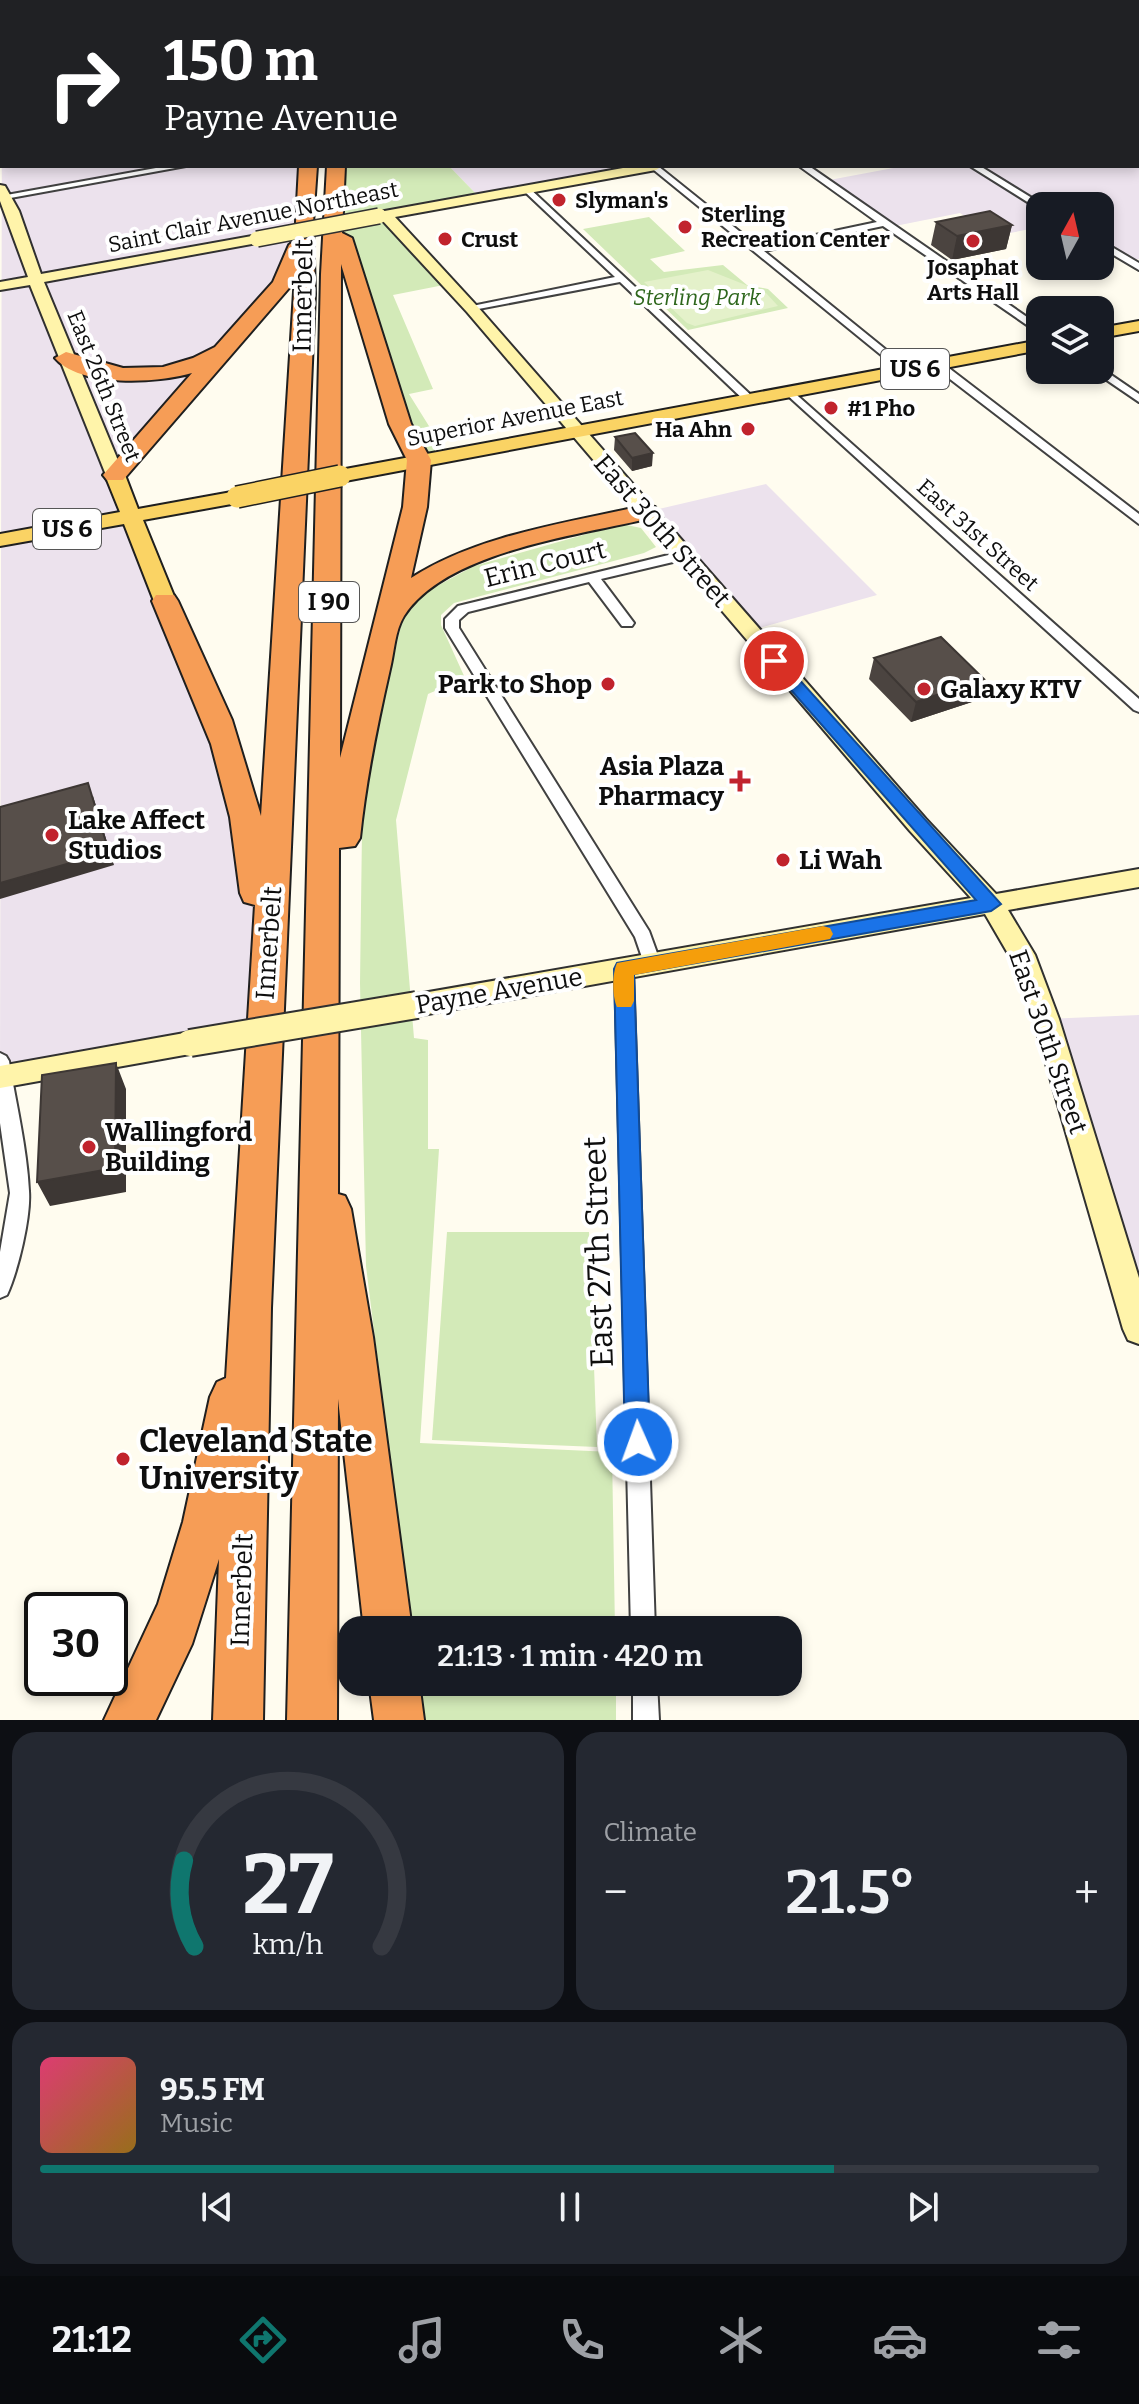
<!DOCTYPE html>
<meta charset="utf-8">
<style>
:root{--surface:#171b24;--page:#242831;--text:#f1f3f6;--muted:#9ea1a6;--line:#363941;--accent:#0f766e}
body{margin:0;font-family:Bitter,serif;background:var(--page);color:var(--text);height:100vh;display:flex;flex-direction:column;font-size:30px;white-space:nowrap}
*{box-sizing:border-box;margin:0}
p{font-size:26px;color:var(--muted)}
.icon{flex:none;width:44px;height:44px;fill:none;stroke:currentColor;stroke-width:2;stroke-linecap:round;stroke-linejoin:round}
.map{position:relative;height:1720px;overflow:hidden}
.details{display:flex;flex-direction:column;gap:12px;padding:12px;background:#0d0f14;flex:1}
.details>*{flex:none}
.hud{position:absolute;left:0px;top:0px;width:1140px;height:168px;box-shadow:0 4px 12px #0003;background:#202124;color:#fff;overflow:hidden}
.needle{width:52px;rotate:8deg}
.controls{position:absolute;left:1026px;top:192px;display:grid;gap:16px}
.controls a{display:grid;place-items:center;width:88px;height:88px;border-radius:16px;background:var(--surface);box-shadow:0 4px 12px #0003;font-size:40px}
.speed{position:absolute;left:24px;top:1592px;display:flex;gap:16px;font-size:40px;font-weight:700;text-align:center}
.speed>*{display:grid;place-content:center;width:104px;height:104px;border-radius:50%;background:var(--surface);box-shadow:0 4px 12px #0003;line-height:1}
.speed .limit{border:4px solid #111;border-radius:12px;background:#fff;color:#111}
.pin{position:absolute;display:grid;place-items:center;width:68px;height:68px;color:#fff;margin:-34px;border:4px solid #fff;border-radius:50%;box-shadow:0 2px 8px #0007}
.me{position:absolute;width:88px;margin:-44px;rotate:358deg;stroke-linejoin:round;filter:drop-shadow(0 0 6px #0008)}
.turn{display:flex;align-items:center;gap:28px;height:168px;padding:0 32px;font-size:36px}
.turn .icon{width:104px;height:104px;stroke-width:2.5}
.turn b{display:block;font-size:56px;line-height:68px}
.big{font-size:60px;font-weight:600;line-height:1.1}
.details .widget{flex:1;display:flex;flex-direction:column;justify-content:center;gap:12px;min-width:0;padding:0 28px;border-radius:24px;background:var(--page)}
.details .dial{align-items:center;gap:0}
.dial svg{height:208px;overflow:visible;fill:none;stroke:var(--line);stroke-width:7;stroke-linecap:round;text-anchor:middle}
.dial text{fill:var(--text);stroke:none}
.song{display:flex;align-items:center;gap:24px}
.cover{width:96px;height:96px;border-radius:12px;background:linear-gradient(135deg,hsl(340 70% 55%),hsl(40 70% 35%))}
.played{height:8px;border-radius:4px;background:linear-gradient(90deg,var(--accent) 75%,var(--line) 75%)}
.keys{display:flex;justify-content:space-around;direction:ltr}
.heat{display:flex;justify-content:space-between;align-items:center;font-size:44px;direction:ltr}
.details .tiles{flex:1;display:grid;gap:12px;grid-template-columns:1fr 1fr}
.widget:last-child{grid-column:span 2}
.trip{position:absolute;left:338px;top:1616px;width:464px;height:80px;border-radius:24px;background:var(--surface);box-shadow:0 4px 12px #0003;font-weight:600;line-height:80px;text-align:center}
.tabs{display:flex;height:128px;justify-content:space-around;align-items:center;background:#090b0e;color:var(--muted)}
.tabs .icon{width:56px;height:56px}
.tabs .active{color:var(--accent)}
.tabs b{font-size:36px;color:var(--text)}
.map>svg:first-child{display:block}
.industrial{fill:#ece2ed}
.green{fill:#d3eab8}
.pitch{fill:#e4f1ca}
.lines{fill:none;stroke-linecap:round;stroke-linejoin:round}
.street-casing{stroke:#414141;stroke-width:4}
.secondary-casing{stroke:#303030;stroke-width:4}
.primary-casing{stroke:#1f1f1f;stroke-width:4}
.highway-casing{stroke:#1f1f1f;stroke-width:4}
.street{fill:#fff;fill-rule:evenodd}
.secondary{fill:#fff4aa;fill-rule:evenodd}
.primary{fill:#fad364;fill-rule:evenodd}
.highway{fill:#f69d56;fill-rule:evenodd}
.rail-casing{stroke:#c1232d;stroke-width:4}
.rail{stroke:#fff;stroke-width:3;stroke-dasharray:9;stroke-linecap:butt}
.secondary-bridge-far1-casing{stroke:#303030;stroke-width:18;stroke-linecap:butt}
.secondary-bridge-casing{stroke:#303030;stroke-width:30;stroke-linecap:butt}
.primary-bridge-casing{stroke:#1f1f1f;stroke-width:24;stroke-linecap:butt}
.secondary-bridge-far1{stroke:#fff4aa;stroke-width:15}
.secondary-bridge{stroke:#fff4aa;stroke-width:26}
.primary-bridge{stroke:#fad364;stroke-width:21}
.wall{fill:#4b4440}
.shaded-wall{fill:#3d3734}
.building{fill:#574f4a;stroke:#3d3734;stroke-width:2}
.route{fill:#1a73e8;stroke:#114b97;stroke-width:2}
.slow{fill:#f59e0b}
.poi-dot{fill:#c1232d;stroke:#fff;stroke-width:3}
.labels{text-anchor:middle;dominant-baseline:central;stroke-width:8;stroke-linejoin:round;paint-order:stroke}
.far-poi-label{font-size:22px;font-weight:bold;fill:#0e0e0e;stroke:#fff;text-anchor:start}
.far-street-label{font-size:22px;fill:#0e0e0e;stroke:#fff}
.far-park-label{font-size:22px;font-style:italic;fill:#2e671d;stroke:#fff}
.shield{fill:#fff;stroke:#565656;stroke-width:2}
.shield-label{font-size:24px;font-weight:bold;fill:#0e0e0e}
.street-label{font-size:26px;fill:#0e0e0e;stroke:#fff}
.poi-label{font-size:26px;font-weight:bold;fill:#0e0e0e;stroke:#fff;text-anchor:start}
.near-street-label{font-size:32px;fill:#0e0e0e;stroke:#fff}
.near-poi-label{font-size:32px;font-weight:bold;fill:#0e0e0e;stroke:#fff;text-anchor:start}
</style>
<div class="map">
<svg width="1139" height="1720" viewBox="0 0 1139 1720">
<rect width="100%" height="100%" fill="#fffcef"/>
<path class="industrial" d="M560,0H1139V259L1129,261L1100,243V206H1040V227L995,236L960,213L890,227L824,181L904,166H1138V2Z
M2,69V166H308L295,258L115,476L253,851L263,1031L0,1077Z
M449,166H656L480,198Z
M766,484L877,595L749,631L646,512Z
M1139,1015V1329L1046,1019Z"/>
<path class="green" d="M336,166H449L480,198L386,214L449,284L393,295L433,389L409,394L447,455L419,460L350,267L336,209Z
M649,217L685,251L650,259L664,272L723,265L747,285L768,289L788,308L688,330L583,229Z
M622,524L641,528L656,547L644,553L454,603L441,615V625L465,678L428,694L396,820L414,1038L428,1040V1149H439L420,1443L612,1452L615,1630H411L366,1266L360,983L362,830L369,763L402,621L424,593L474,566Z
M447,1232H589L597,1447L432,1440Z
M418,1682H616V1720H423Z"/>
<path class="pitch" d="M708,270L766,293L778,306L695,326L687,323L644,282Z"/>
<g class="lines">
<defs>
<path id="street" d="M984,0H992L994,2H986Z
M1139,6V11H1138V6Z
M1138,71H1139V75H1138Z
M167,166H186L5,199L1,196Z
M649,166H658L759,247L877,222L799,166H809L1040,326V334L883,226L764,251L911,370L902,372Z
M970,166H980L1045,206L1037,208Z
M527,186L754,398V402H746L620,282L468,311V307L472,306L615,277L524,191L523,189Z
M1100,240L1139,263V270L1100,247Z
M933,362H941L1139,514V524L933,366Z
M1101,368L1139,394V402L1092,370H1100Z
M790,389L1139,699V712L1134,710L786,394L784,392Z
M685,551L691,555L690,558L601,579L634,623L632,626H622L589,582L468,612L459,620V628L649,931L661,964L658,969H646L635,937L445,628V619L458,606Z
M624,962L630,964L633,969L655,1630H631L615,969L618,964Z
M0,1053L6,1056L9,1061C16,1103 27,1149 29,1191C31,1217 18,1271 7,1295L0,1298V1252L10,1193L0,1123Z
M633,1682H657L659,1720H633Z"/>
<path id="secondary" d="M22,0H71L21,2Z
M555,0H567L568,2H556Z
M1138,75H1139V81H1138Z
M1138,156H1139V165H1138Z
M634,166H662L656,170L395,217L477,306L926,819L996,894L1139,869V887L1008,910L1035,955L1059,1019L1139,1278V1344L1128,1340L1123,1329L1033,1019L1010,957L985,914L417,1016L408,1012L404,1005L408,998L417,994L971,898L910,831L467,312L382,220L372,216L379,212Z
M0,185L5,186L19,211L41,274L257,235L264,239L257,243L44,282L124,475L121,479H109L106,475L30,285L0,290V282L28,277L0,201Z
M190,1032L200,1035L203,1043L200,1051L190,1054L0,1088V1066Z"/>
<path id="primary" d="M1139,321V331L1100,338V328Z
M1040,340V350L340,482L330,476L340,470Z
M115,469L125,475L138,509L237,491L247,497L237,503L143,520L176,601L173,606H157L154,601L124,524L0,546V534L120,512L105,475Z"/>
<path id="highway" d="M228,0H244L245,2H230Z
M363,0H384L362,2Z
M532,0H553L554,2H534Z
M2,64V74L0,75V65Z
M299,166H317L313,223L315,294L271,1308L263,1720H213L219,1559L192,1644L156,1720H104L158,1604L183,1522L210,1397L217,1382L226,1378L255,905L244,902L240,893L230,817L211,744L152,601L156,595H174L178,601L232,720L261,816L295,276L289,288L123,480H107L103,475L192,373C159,383 80,388 55,358L66,352L123,368L163,367L193,358L215,347L273,282L289,245L295,240Z
M327,166H345L342,233L352,238L411,424L431,460L427,507L411,578C480,534 568,523 646,505L655,507L658,512L655,517C583,535 446,550 404,616C395,630 394,653 390,669C377,726 366,780 360,838L355,846L339,848L338,1194L345,1196L351,1209L373,1337L412,1630H364L338,1399L337,1720H287L321,274ZM341,264L389,424L407,460L403,507L340,758Z
M369,1682H419L424,1720H374Z"/>
</defs>
<use href="#street" class="street-casing"/>
<use href="#secondary" class="secondary-casing"/>
<use href="#primary" class="primary-casing"/>
<use href="#highway" class="highway-casing"/>
<use href="#street" class="street"/>
<use href="#secondary" class="secondary"/>
<use href="#primary" class="primary"/>
<use href="#highway" class="highway"/>
<defs>
<path id="rail" d="M231,2L249,0
M259,2L272,0
M901,2L914,0"/>
</defs>
<use href="#rail" class="rail-casing"/>
<use href="#rail" class="rail"/>
<defs>
<path id="secondary-bridge-far1" d="M257,239L379,216"/>
<path id="secondary-bridge" d="M190,1043L417,1005"/>
<path id="primary-bridge" d="M237,497L340,476"/>
</defs>
<use href="#secondary-bridge-far1" class="secondary-bridge-far1-casing"/>
<use href="#secondary-bridge" class="secondary-bridge-casing"/>
<use href="#primary-bridge" class="primary-bridge-casing"/>
<use href="#secondary-bridge-far1" class="secondary-bridge-far1"/>
<use href="#secondary-bridge" class="secondary-bridge"/>
<use href="#primary-bridge" class="primary-bridge"/>
</g>
<path class="wall" d="M936,222L1012,225L1006,249L952,260L931,245Z
M1040,353V370H1091L1090,373L1051,380L1034,366L1037,354Z
M615,437L652,466L632,471L614,450Z
M874,658L978,700L911,722L869,679Z"/>
<path class="shaded-wall" d="M1012,225L1006,249L952,260L957,236Z
M1053,370H1091L1090,373L1051,380Z
M653,453L652,466L632,471V458Z
M984,679L978,700L911,722L916,702Z
M93,796L114,865L0,899V883Z
M116,1063L126,1089V1192L50,1206L37,1182Z"/>
<path class="building" d="M990,211L1012,225L957,236L936,222Z
M635,433L653,453L632,458L615,437Z
M941,637L984,679L916,702L874,658Z
M88,783L109,852L0,883V807Z
M116,1063L115,1168L37,1182L42,1075Z"/>
<path class="route" d="M774,656L780,658L1001,904L991,911L634,974L650,1442L647,1451L638,1455L629,1451L625,1442L614,969L617,963L976,900L769,665V658Z"/>
<path class="slow" d="M823,926L830,928L833,934L830,939L634,975V1001L631,1007H617C612,996 612,974 617,963Z"/>
<g class="poi-dot">
<circle cx="559" cy="200" r="8"/>
<circle cx="685" cy="227" r="8"/>
<circle cx="445" cy="239" r="8"/>
<circle cx="973" cy="241" r="8"/>
<circle cx="831" cy="408" r="8"/>
<circle cx="748" cy="429" r="8"/>
<circle cx="608" cy="684" r="8"/>
<circle cx="924" cy="689" r="8"/>
<path d="M736 769h8v8h8v8h-8v8h-8v-8h-8v-8h8z"/>
<circle cx="52" cy="835" r="8"/>
<circle cx="783" cy="860" r="8"/>
<circle cx="89" cy="1147" r="8"/>
<circle cx="123" cy="1459" r="8"/>
</g>
<g class="labels">
<g class="far-poi-label">
<text x="575" y="200">Slyman's</text>
<text x="701" y="214">Sterling<tspan x="701" dy="25">Recreation Center</tspan></text>
<text x="461" y="239">Crust</text>
<text x="973" y="267" text-anchor="middle">Josaphat<tspan x="973" dy="25">Arts Hall</tspan></text>
<text x="847" y="408">#1 Pho</text>
<text x="732" y="429" text-anchor="end">Ha Ahn</text>
</g>
<g class="far-street-label">
<text transform="translate(253 217) rotate(-11)">Saint Clair Avenue Northeast</text>
<text transform="translate(104 386) rotate(68)">East 26th Street</text>
<text transform="translate(515 418) rotate(-11)">Superior Avenue East</text>
<text transform="translate(978 535) rotate(42)">East 31st Street</text>
</g>
<g class="far-park-label">
<text x="697" y="297">Sterling Park</text>
</g>
<g class="shield">
<rect x="881" y="349" width="68" height="40" rx="6"/>
<rect x="33" y="509" width="68" height="40" rx="6"/>
<rect x="299" y="582" width="60" height="40" rx="6"/>
</g>
<g class="shield-label">
<text x="915" y="369">US 6</text>
<text x="67" y="529">US 6</text>
<text x="329" y="602">I 90</text>
</g>
<g class="street-label">
<text transform="translate(303 296) rotate(-89)">Innerbelt</text>
<text transform="translate(662 531) rotate(49)">East 30th Street</text>
<text transform="translate(545 564) rotate(-14)">Erin Court</text>
<text transform="translate(269 943) rotate(-86)">Innerbelt</text>
<text transform="translate(499 991) rotate(-10)">Payne Avenue</text>
<text transform="translate(1048 1042) rotate(71)">East 30th Street</text>
<text transform="translate(242 1590) rotate(-88)">Innerbelt</text>
</g>
<g class="poi-label">
<text x="592" y="684" text-anchor="end">Park to Shop</text>
<text x="940" y="689">Galaxy KTV</text>
<text x="724" y="766" text-anchor="end">Asia Plaza<tspan x="724" dy="30">Pharmacy</tspan></text>
<text x="68" y="820">Lake Affect<tspan x="68" dy="30">Studios</tspan></text>
<text x="799" y="860">Li Wah</text>
<text x="105" y="1132">Wallingford<tspan x="105" dy="30">Building</tspan></text>
</g>
<g class="near-street-label">
<text transform="translate(598 1252) rotate(-92)">East 27th Street</text>
</g>
<g class="near-poi-label">
<text x="139" y="1441">Cleveland State<tspan x="139" dy="37">University</tspan></text>
</g>
</g>
</svg>
<div class="controls">
<a><svg class="needle" viewBox="-14 -14 28 28"><path d="M0-13l5 13h-10z" fill="#e53935"/><path d="M0 13l5-13h-10z" fill="#9ea1a6"/></svg></a>
<a><svg class="icon" aria-label="layers" viewBox="0 0 24 24"><path d="M12 4l9 5-9 5-9-5zM3 14l9 5 9-5"/></svg></a>
</div>
<div class="speed"><div class="limit">30</div></div>
<div class="pin" style="left:774px;top:661px;background:#d93025"><svg class="icon" aria-label="arrive" viewBox="0 0 24 24"><path d="M6 21V4h12l-3 4 3 4H6"/></svg></div>
<svg class="me" style="left:638px;top:1442px" viewBox="-20 -20 40 40"><circle r="17" fill="#1a73e8" stroke="#fff" stroke-width="3"/><path d="M0-11L8 9 0 5-8 9z" fill="#fff"/></svg>
<div class="trip">21:13 · 1 min · 420 m</div>
<div class="hud">
<div class="turn"><svg class="icon" aria-label="right" viewBox="0 0 24 24"><path d="M7 20v-9h11M14 6l5 5-5 5"/></svg><div><b>150 m</b>Payne Avenue</div></div>
</div>
</div>
<section class="details">
<div class="tiles">
<div class="widget dial"><svg viewBox="0 0 100 80">
<path d="M14 69A42 42 0 1 1 86 69"/>
<path d="M14 69A42 42 0 0 1 10 36" stroke="#0f766e"/>
<text x="50" y="56" font-size="32" font-weight="700">27</text>
<text x="50" y="72" font-size="11">km/h</text>
</svg></div>
<div class="widget"><p>Climate</p>
<div class="heat"><a>−</a><b class="big">21.5°</b><a>+</a></div>
</div>
<div class="widget">
<div class="song"><i class="cover"></i><div><b>95.5 FM</b><p>Music</p></div></div>
<div class="played"></div>
<div class="keys"><svg class="icon" aria-label="previous" viewBox="0 0 24 24"><path d="M18 5L8 12l10 7zM5 5v14"/></svg><svg class="icon" aria-label="pause" viewBox="0 0 24 24"><path d="M8 5v14M16 5v14"/></svg><svg class="icon" aria-label="next" viewBox="0 0 24 24"><path d="M6 5l10 7-10 7zM19 5v14"/></svg></div>
</div>
</div>
</section>
<nav class="tabs">
<b>21:12</b>
<svg class="icon active" aria-label="directions" viewBox="0 0 24 24"><path d="M12 3l9 9-9 9-9-9zM9 14v-3h6M13 9l2 2-2 2"/></svg>
<svg class="icon" aria-label="music" viewBox="0 0 24 24"><path d="M9 18V5l10-2v13"/><circle cx="6" cy="18" r="3"/><circle cx="16" cy="16" r="3"/></svg>
<svg class="icon" aria-label="phone" viewBox="0 0 24 24"><path d="M5 4h4l2 5-3 2q2 4 5 5l2-3 5 2v4C11 20 4 13 5 4z"/></svg>
<svg class="icon" aria-label="climate" viewBox="0 0 24 24"><path d="M12 3v18M4 7l16 10M4 17L20 7"/></svg>
<svg class="icon" aria-label="car" viewBox="0 0 24 24"><path d="M5 17H2v-5l4-1 3-4h7l3 4 3 1v5h-3M9 17h6M6 11h13"/><circle cx="7" cy="17" r="2"/><circle cx="17" cy="17" r="2"/></svg>
<svg class="icon" aria-label="filters" viewBox="0 0 24 24"><path d="M4 7h16M4 17h16"/><circle cx="9" cy="7" r="2"/><circle cx="15" cy="17" r="2"/></svg>
</nav>
